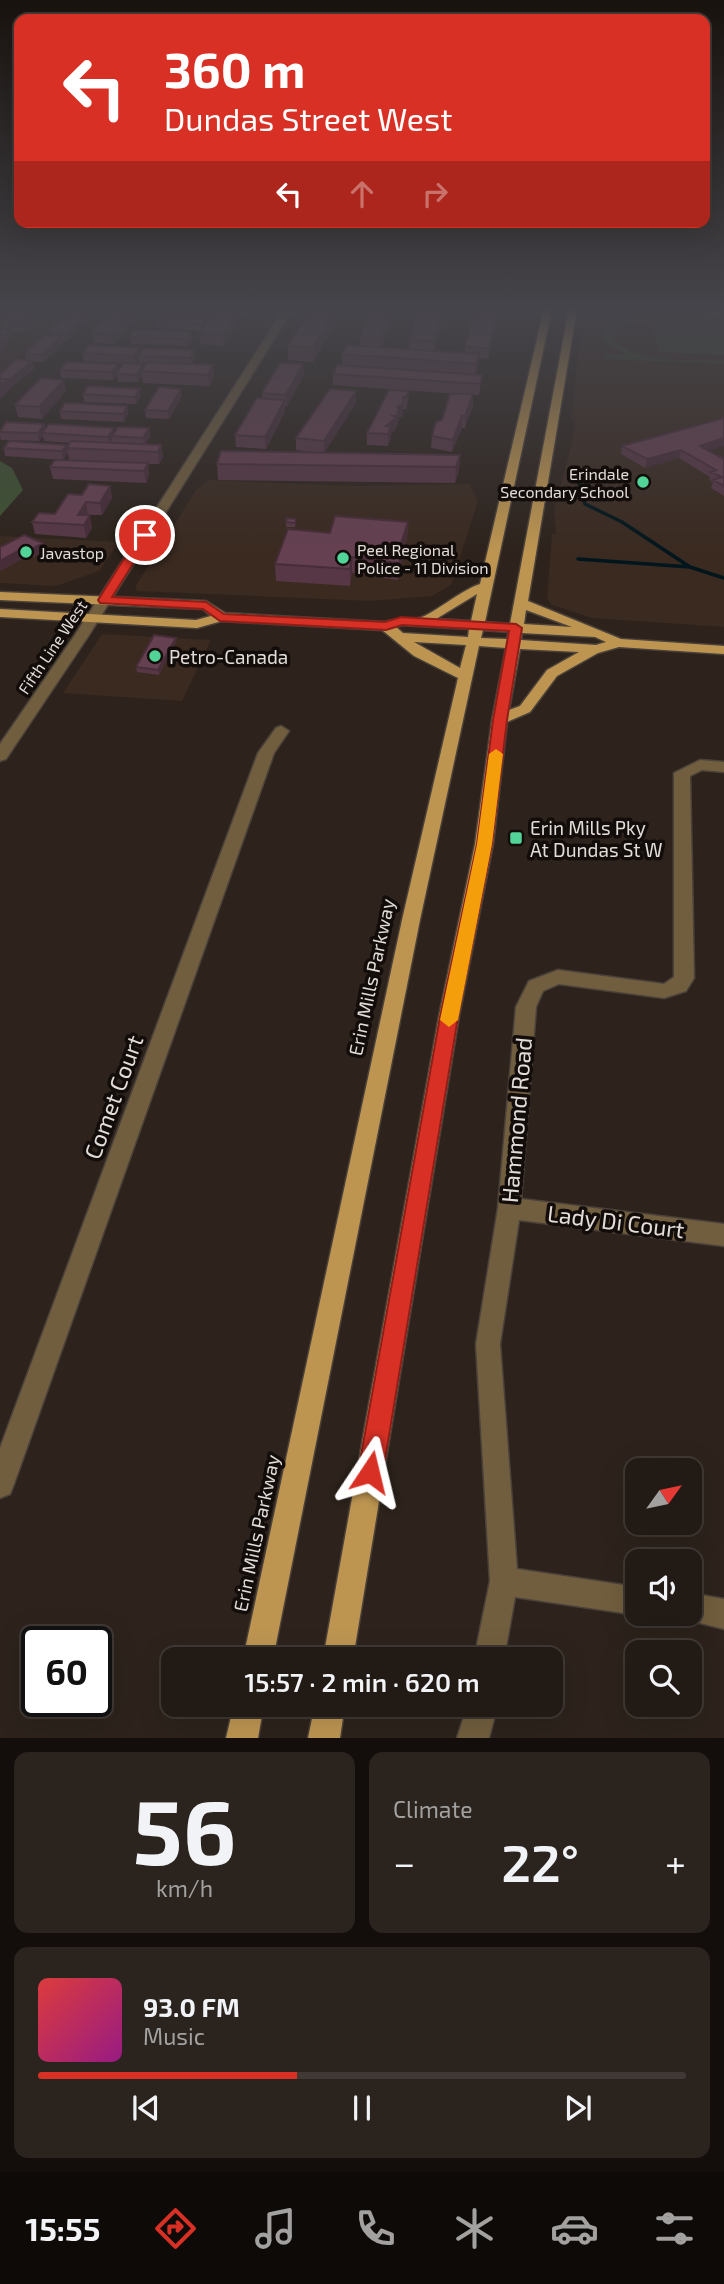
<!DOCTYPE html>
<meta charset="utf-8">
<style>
:root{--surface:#221a15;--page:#2a231e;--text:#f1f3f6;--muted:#a2a1a0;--line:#3f3834;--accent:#d93025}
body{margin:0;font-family:"Exo 2",sans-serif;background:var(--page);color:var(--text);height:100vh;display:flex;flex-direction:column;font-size:26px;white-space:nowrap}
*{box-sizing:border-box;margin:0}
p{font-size:23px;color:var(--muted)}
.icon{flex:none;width:38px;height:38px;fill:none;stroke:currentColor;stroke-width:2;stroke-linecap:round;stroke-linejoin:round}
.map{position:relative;height:1738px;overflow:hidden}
.details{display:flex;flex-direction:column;gap:14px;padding:14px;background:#130e0c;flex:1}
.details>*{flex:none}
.banner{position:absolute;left:14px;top:14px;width:696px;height:214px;border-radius:14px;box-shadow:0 7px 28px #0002,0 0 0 2px var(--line);background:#d93025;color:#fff;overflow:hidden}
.needle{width:46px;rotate:57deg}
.fabs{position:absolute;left:625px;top:1458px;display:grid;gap:14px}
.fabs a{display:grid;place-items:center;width:77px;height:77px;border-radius:14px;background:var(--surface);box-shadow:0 7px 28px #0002,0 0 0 2px var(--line);font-size:35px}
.speed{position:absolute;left:21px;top:1626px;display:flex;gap:14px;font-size:35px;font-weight:700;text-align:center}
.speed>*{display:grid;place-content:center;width:91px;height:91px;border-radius:50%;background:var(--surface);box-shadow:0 7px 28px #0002,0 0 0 2px var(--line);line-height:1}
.speed .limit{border:4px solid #111;border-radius:10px;background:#fff;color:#111}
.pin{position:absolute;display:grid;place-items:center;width:60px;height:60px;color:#fff;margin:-30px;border:4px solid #fff;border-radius:50%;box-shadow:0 2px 7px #0007}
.me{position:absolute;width:77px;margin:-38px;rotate:10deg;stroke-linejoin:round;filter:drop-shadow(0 0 5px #0008)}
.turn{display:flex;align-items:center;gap:24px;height:147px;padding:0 35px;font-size:32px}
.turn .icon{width:91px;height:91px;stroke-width:2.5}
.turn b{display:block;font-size:49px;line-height:60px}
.lanes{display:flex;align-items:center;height:66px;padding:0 35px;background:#0003;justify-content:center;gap:35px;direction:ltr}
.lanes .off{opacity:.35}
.big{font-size:52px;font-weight:600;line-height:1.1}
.details .tile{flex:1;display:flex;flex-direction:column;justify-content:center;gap:10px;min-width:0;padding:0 24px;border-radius:14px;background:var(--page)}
.details .dial{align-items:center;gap:0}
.dial b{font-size:91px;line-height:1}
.song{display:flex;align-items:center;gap:21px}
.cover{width:84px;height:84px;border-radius:10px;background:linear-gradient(135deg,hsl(0 70% 55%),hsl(310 70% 35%))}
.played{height:7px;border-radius:4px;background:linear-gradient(90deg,var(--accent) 40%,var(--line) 40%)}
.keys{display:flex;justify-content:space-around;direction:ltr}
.heat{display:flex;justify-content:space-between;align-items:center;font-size:38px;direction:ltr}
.details .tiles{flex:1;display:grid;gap:14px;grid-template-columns:1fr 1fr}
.tile:last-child{grid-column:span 2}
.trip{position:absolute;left:161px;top:1647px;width:402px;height:70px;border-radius:14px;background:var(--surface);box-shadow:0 7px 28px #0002,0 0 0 2px var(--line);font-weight:600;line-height:70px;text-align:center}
.menu{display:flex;height:112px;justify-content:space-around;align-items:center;background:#0e0a08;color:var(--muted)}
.menu .icon{width:49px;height:49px}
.menu .current{color:var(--accent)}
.menu b{font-size:32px;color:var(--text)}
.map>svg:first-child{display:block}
.built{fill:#3a2a20}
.green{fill:#34422a}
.forest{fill:#3e5131}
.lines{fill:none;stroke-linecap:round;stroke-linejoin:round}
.stream{stroke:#00161c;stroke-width:3.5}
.minor-casing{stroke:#4a413a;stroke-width:3}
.major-casing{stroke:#4a413a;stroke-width:3}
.minor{fill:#715e3e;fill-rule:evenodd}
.major{fill:#bd9551;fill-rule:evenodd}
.wall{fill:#573745;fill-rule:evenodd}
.shaded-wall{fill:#472d38}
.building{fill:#654050;stroke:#472d38;stroke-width:2}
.route{fill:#d93025;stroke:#8d1f18;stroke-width:2}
.slow{fill:#f59e0b}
.poi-dot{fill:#52d397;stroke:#120d0a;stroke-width:2.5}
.labels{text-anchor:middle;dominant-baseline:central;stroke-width:7;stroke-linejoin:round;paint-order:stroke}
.far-poi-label{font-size:16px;fill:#e3dcd8;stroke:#120d0a;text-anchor:start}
.far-street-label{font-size:16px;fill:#e3dcd8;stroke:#120d0a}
.poi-label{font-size:19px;fill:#e3dcd8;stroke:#120d0a;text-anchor:start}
.street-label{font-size:19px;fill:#e3dcd8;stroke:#120d0a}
.near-street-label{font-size:23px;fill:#e3dcd8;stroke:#120d0a}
</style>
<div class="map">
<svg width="724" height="1738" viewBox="0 0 724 1738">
<rect width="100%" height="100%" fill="#2d231c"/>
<path class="built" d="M0,309H73L0,375Z
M583,309L724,317V627L592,618L552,605L547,599L552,534H556L554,509L572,443L575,420L571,419Z
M208,480L350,486L470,484L478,501L451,585L432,596L371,601L137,591L135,587L196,490Z
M0,536L119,542L99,571L56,586L0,583Z
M102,634L211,640L182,701L63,693Z"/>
<path class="green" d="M640,317L724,319V323L654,320L617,327L612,338C635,366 691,359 724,360V364L605,359L606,355H629L606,344L601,334L613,323Z
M652,324L724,326V355L659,352Z"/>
<path class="forest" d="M597,309H724V317Z
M0,461L12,468L23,490L0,516Z"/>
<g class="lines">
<path class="stream" d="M577,477L585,504L622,522L690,567
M578,559L690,567L724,578"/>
<defs>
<path id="minor" d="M284,309H293L89,635L6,759L0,761V744L75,635Z
M281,726L289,731L274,753L14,1484L10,1494L0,1498V1448L258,753L276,728Z
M700,760L724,762V772L702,770L690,776L694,978L686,991L664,998L559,984L543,991L536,1007L521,1199L724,1224V1246L519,1220L500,1344L517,1569L637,1587V1614H642L637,1615L515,1597L504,1659H474L490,1581L476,1344L498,1208L516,1007L529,981L558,970L664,984L674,977V773Z
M690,1593L724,1599V1629L680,1618L678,1614H690Z
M468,1704H498L489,1738H457Z"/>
<path id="major" d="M544,309H552L485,622L510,624L569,309H577L528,601L621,639L724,646V654L619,647L598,653L557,676L530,712L507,722L493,844L459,1016L353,1659H323L439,1016L475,844L492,720L506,648L479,646L420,920L273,1659H243L402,920L458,678L414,656L382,630L222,621L197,628L0,617V609L196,620L211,616L203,609L0,600V592L206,601L225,613L385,622C400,617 409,621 419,618C434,614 459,591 480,584ZM477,594L471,621L436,619ZM526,610L572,627L524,624ZM402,625L469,629L468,637L403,633L396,627ZM483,630L509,632L507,639L481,638ZM522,633L595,637L606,642L596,645L521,640ZM414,642L466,645L460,668ZM520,649L579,652L547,670L520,706L509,710Z
M234,1704H264L258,1738H226Z
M315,1704H345L340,1738H308Z"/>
</defs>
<use href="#minor" class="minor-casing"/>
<use href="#major" class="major-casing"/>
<use href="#minor" class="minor"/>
<use href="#major" class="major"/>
</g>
<path class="wall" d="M0,309H43L24,332L10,331L12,337L0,351V329H4L2,320H0Z
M81,309H145L142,313L135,312L136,321L114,344L93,343L92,332L113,311Z
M148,309H196L193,313L148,311Z
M199,309H252L250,316L237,315V324L223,346L200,344L199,334L201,331L157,328L156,321L207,316V322L213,315L199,314Z
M311,309H344L313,362L288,360V346Z
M396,309L382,347L409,349V340L419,309H445L444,317L434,351L465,353V347L475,309H502L498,310V318L488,359L479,358L478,366L475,374L482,375L479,395H473V405L465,428H462L452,452L431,448L432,436L459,394L333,385V374L342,365V354L360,346V337Z
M88,314L89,321L66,341H62L63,343L44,362L32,361L34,369L9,389V391L0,374L26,360L25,353L48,335L47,332Z
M130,337L192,339L188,346L131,344Z
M139,348L140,353L194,350L195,357L192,364L214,376L209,386L143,383L142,376L138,382H118L117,375L114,380L61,378L60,370H119L123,363L84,361L83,353ZM139,358V363L146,364L144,367L135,364Z
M304,375L287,406H285V411L266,449L236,447L235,435L262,398V393Z
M66,391L42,419L18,417L15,405Z
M409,391L408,402L406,409H403V416L399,418L396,428L391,434V438L388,446L367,445V433Z
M83,394L141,396L136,404L84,402Z
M182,396L169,419L146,418L145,410Z
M356,403L324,453L460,455L459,471L455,483L218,480L217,464L321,453L296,450V438Z
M127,406L128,414L124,422L61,419L60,411Z
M44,424L45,429L115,432L149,428L150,437L145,444L161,445L163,457L159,464H148L149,476L146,483L53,479L50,467L69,460L67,448L70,443L44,441L43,436L39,441L1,440L0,436V430Z
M67,445L68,453L63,460L5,456L4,448Z
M622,446L709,451L722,458L724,457V496L711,488L713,482L709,480L710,477L679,458L645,468L621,454Z
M110,486L112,498L102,515H88L92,528L86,538L35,534L32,522L55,514L82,495Z
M286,522L296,523L295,527H286Z
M408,522L407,538L402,554V567L398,580L352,573L350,586L276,581L275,564L330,533Z
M43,543L45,551L34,557L29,555L0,571V547Z
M176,638V642L159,675L137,672L136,667Z"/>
<path class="shaded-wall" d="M5,309H13L3,320L1,313Z
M32,309H43L24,332L22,321Z
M336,309H344L313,362V348Z
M392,309H396L381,349V338Z
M444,309V317L434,352L435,341Z
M498,309V318L488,359L489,348Z
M134,310L136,321L114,344L112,334Z
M237,313V324L223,346L222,335Z
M88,314L89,321L66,341L65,334Z
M207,316V324L202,331L201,324Z
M10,329L12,337L0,351V342Z
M191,332L192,339L188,346L187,339Z
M62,336L63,343L44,362L42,355Z
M139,348L140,356H139V358L134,364L133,356Z
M194,350L195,357L191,365L190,358Z
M479,354L478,366L475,376L476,364Z
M32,361L34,369L9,389L7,382Z
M118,364L119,371L114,380L112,372Z
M143,364L144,371H141L142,376L138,382L137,375Z
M303,364L304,375L287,406L286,395Z
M213,365L214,376L209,386L208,375Z
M7,379L9,391L0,399V386Z
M64,380L66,391L42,419L39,407Z
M140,389L141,396L136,404L135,397Z
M181,389L182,396L169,419L168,411Z
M356,391V403L324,453V441Z
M409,391L408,402L406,409V397Z
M473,394V405L465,428V416Z
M285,400V411L266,449L265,437Z
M403,404V416L399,418L396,428L397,407Z
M127,406L128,414L124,422L123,414Z
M462,416V428L452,452L453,440Z
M396,418L395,430L391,434V438L388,446V434L386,426Z
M44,424L46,432L42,433L43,436L39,441L38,433Z
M114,428L115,436H112V441L110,445L108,437Z
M149,428L150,437L144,446L143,438Z
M724,438V446L699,454L700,446Z
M67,445L68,453L63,460L62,451Z
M161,445L163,457L159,464L158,452Z
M681,450L679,458L645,468L647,459Z
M460,455L459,471L455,483L456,467Z
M148,463L149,476L146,483L144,471Z
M110,486L112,498L102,515L100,503Z
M86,502L88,515L82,525L78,515Z
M90,515L92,528L86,538L84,525Z
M408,522L407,538L402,554V567L398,580L399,550Z
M43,543L45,551L34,557L32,549Z
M27,546L29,555L0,571V561Z
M352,557V573L350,586V569Z
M176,638V642L159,675L158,670Z"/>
<path class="building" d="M12,309H32L22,321L2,320Z
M114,309L134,310L112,334L92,332Z
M311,309H336L313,348L288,346Z
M371,309H392L381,338L360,337Z
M419,309H444L435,341L409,340Z
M475,309H498L489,348L465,347Z
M71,312L88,314L65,334L47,332Z
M214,312L237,313L222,335L199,334Z
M162,314L207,316L201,324L156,321Z
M0,329H10L0,342Z
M135,330L191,332L187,339L130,337Z
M45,335L62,336L42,355L25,353Z
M90,345L139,348L133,356L83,353Z
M347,345L479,354L476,364L342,354Z
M143,348L194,350L190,358L139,356Z
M17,359L32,361L7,382V379H0V374Z
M66,362L118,364L112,372L60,370Z
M147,362L213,365L208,375L141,371Z
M123,363L143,364L137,375L116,374Z
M280,363L303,364L286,395L262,393Z
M337,365L482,375L480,384L333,374Z
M41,378L64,380L39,407L15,405Z
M0,379H7L0,386Z
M88,386L140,389L135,397L83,394Z
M159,387L181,389L168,411L145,410Z
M330,389L356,391L324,441L296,438Z
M389,390L409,391L406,397H403V404L397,407L399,409L397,416H393L396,418L386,426H391L388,434L367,433Z
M450,394H473L465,416H462L453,440L432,436L436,422L442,420Z
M257,398L285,400L265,437L235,435Z
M65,403L127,406L123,414L60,411Z
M724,418V438L700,446L722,458L724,457V486L713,480L722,477L711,472L716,470L681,450L647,459L622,446Z
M6,422L44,424L38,433L0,432Z
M49,424L114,428L108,437L42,433Z
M118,427L149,428L143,438L112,436Z
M9,441L67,445L62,451L4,448Z
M71,441L161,445L158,452L67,448Z
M221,451L460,455L456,467L217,464Z
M55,460L148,463L144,471L50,467Z
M89,484L110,486L100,503L86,502L78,515H90L84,525L32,522L39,513L55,514L68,494L82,495Z
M335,516L408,522L399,550H403L399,563L352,557L350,569L275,564L288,529L330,533Z
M287,518L296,519L295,523L286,522Z
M24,535L43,543L32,549L27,546L0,561V547Z
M154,635L176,638L158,670L136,667Z"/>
<linearGradient id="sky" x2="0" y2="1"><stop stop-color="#19130f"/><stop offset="0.56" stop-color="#46454b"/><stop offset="1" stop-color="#46454b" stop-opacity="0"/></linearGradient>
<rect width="724" height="553" fill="url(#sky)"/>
<path class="route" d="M145,532L151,535L112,597L206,602L224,614L385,622L401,617L516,624L522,628L507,720L492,844L458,1017L383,1472L379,1480L370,1484L362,1480L358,1472L440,1017L477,844L493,720L509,631L402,625L386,630L220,621L203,609L100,603L98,600L139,535Z"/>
<path class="slow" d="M496,749L503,754L492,844L458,1020L449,1027L440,1020L477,844L489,754Z"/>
<g class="poi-dot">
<circle cx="643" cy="482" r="7"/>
<circle cx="26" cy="552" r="7"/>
<circle cx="343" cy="558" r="7"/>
<circle cx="155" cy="656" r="7"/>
<rect x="509" y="831" width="14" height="14" rx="3.5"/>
</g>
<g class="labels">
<g class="far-poi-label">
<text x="629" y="473" text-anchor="end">Erindale<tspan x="629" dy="18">Secondary School</tspan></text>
<text x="357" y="549">Peel Regional<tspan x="357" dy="18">Police - 11 Division</tspan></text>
<text x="40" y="552">Javastop</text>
</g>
<g class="far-street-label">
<text transform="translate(52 647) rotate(-56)">Fifth Line West</text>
</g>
<g class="poi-label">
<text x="169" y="656">Petro-Canada</text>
<text x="530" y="827">Erin Mills Pky<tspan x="530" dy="22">At Dundas St W</tspan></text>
</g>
<g class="street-label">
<text transform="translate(371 977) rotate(-78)">Erin Mills Parkway</text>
<text transform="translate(256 1533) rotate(-78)">Erin Mills Parkway</text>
</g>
<g class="near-street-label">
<text transform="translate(113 1097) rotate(-70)">Comet Court</text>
<text transform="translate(516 1120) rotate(-85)">Hammond Road</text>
<text transform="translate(616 1221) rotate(7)">Lady Di Court</text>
</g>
</g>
</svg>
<div class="fabs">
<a><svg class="needle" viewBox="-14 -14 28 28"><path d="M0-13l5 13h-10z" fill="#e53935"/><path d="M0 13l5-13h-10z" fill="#a2a1a0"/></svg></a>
<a><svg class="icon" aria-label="sound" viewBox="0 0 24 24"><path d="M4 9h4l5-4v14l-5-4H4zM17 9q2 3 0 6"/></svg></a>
<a><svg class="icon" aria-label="search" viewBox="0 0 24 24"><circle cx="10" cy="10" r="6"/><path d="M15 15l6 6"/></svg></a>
</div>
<div class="speed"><div class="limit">60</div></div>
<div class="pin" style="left:145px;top:535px;background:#d93025"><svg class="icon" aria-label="arrive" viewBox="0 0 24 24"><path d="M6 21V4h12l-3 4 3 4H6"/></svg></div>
<svg class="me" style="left:370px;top:1472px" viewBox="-20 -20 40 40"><path d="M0-17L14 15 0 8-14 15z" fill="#d93025" stroke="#fff" stroke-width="4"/></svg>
<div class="trip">15:57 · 2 min · 620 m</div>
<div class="banner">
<div class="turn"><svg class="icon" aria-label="left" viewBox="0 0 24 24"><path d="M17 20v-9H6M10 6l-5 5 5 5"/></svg><div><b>360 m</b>Dundas Street West</div></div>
<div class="lanes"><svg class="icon" aria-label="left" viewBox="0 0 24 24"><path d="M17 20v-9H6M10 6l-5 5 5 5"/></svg><svg class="icon off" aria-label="ahead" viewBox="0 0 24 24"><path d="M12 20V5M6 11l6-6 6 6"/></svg><svg class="icon off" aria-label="right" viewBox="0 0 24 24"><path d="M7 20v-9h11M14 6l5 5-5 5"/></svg></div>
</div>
</div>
<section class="details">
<div class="tiles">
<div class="tile dial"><b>56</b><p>km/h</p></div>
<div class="tile"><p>Climate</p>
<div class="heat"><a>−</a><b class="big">22°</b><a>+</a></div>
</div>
<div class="tile">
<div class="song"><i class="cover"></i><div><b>93.0 FM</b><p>Music</p></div></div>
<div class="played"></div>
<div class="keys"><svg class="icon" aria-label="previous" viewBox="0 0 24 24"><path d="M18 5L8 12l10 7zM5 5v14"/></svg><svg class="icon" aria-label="pause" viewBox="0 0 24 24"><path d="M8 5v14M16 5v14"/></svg><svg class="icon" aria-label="next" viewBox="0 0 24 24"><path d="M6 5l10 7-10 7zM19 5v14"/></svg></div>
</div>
</div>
</section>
<nav class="menu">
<b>15:55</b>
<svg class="icon current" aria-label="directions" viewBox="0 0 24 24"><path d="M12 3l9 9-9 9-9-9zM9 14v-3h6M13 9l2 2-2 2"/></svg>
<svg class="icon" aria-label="music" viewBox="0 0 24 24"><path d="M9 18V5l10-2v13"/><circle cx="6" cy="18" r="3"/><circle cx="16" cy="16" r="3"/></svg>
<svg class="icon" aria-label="phone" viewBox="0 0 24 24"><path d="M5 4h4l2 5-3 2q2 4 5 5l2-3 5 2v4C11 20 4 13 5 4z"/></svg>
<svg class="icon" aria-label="climate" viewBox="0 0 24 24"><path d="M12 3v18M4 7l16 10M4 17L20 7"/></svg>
<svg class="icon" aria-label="car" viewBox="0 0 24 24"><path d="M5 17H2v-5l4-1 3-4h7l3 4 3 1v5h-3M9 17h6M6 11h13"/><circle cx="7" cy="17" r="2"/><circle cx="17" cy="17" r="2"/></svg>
<svg class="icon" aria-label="filters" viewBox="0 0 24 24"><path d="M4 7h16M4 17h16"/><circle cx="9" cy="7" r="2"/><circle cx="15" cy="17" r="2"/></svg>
</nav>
